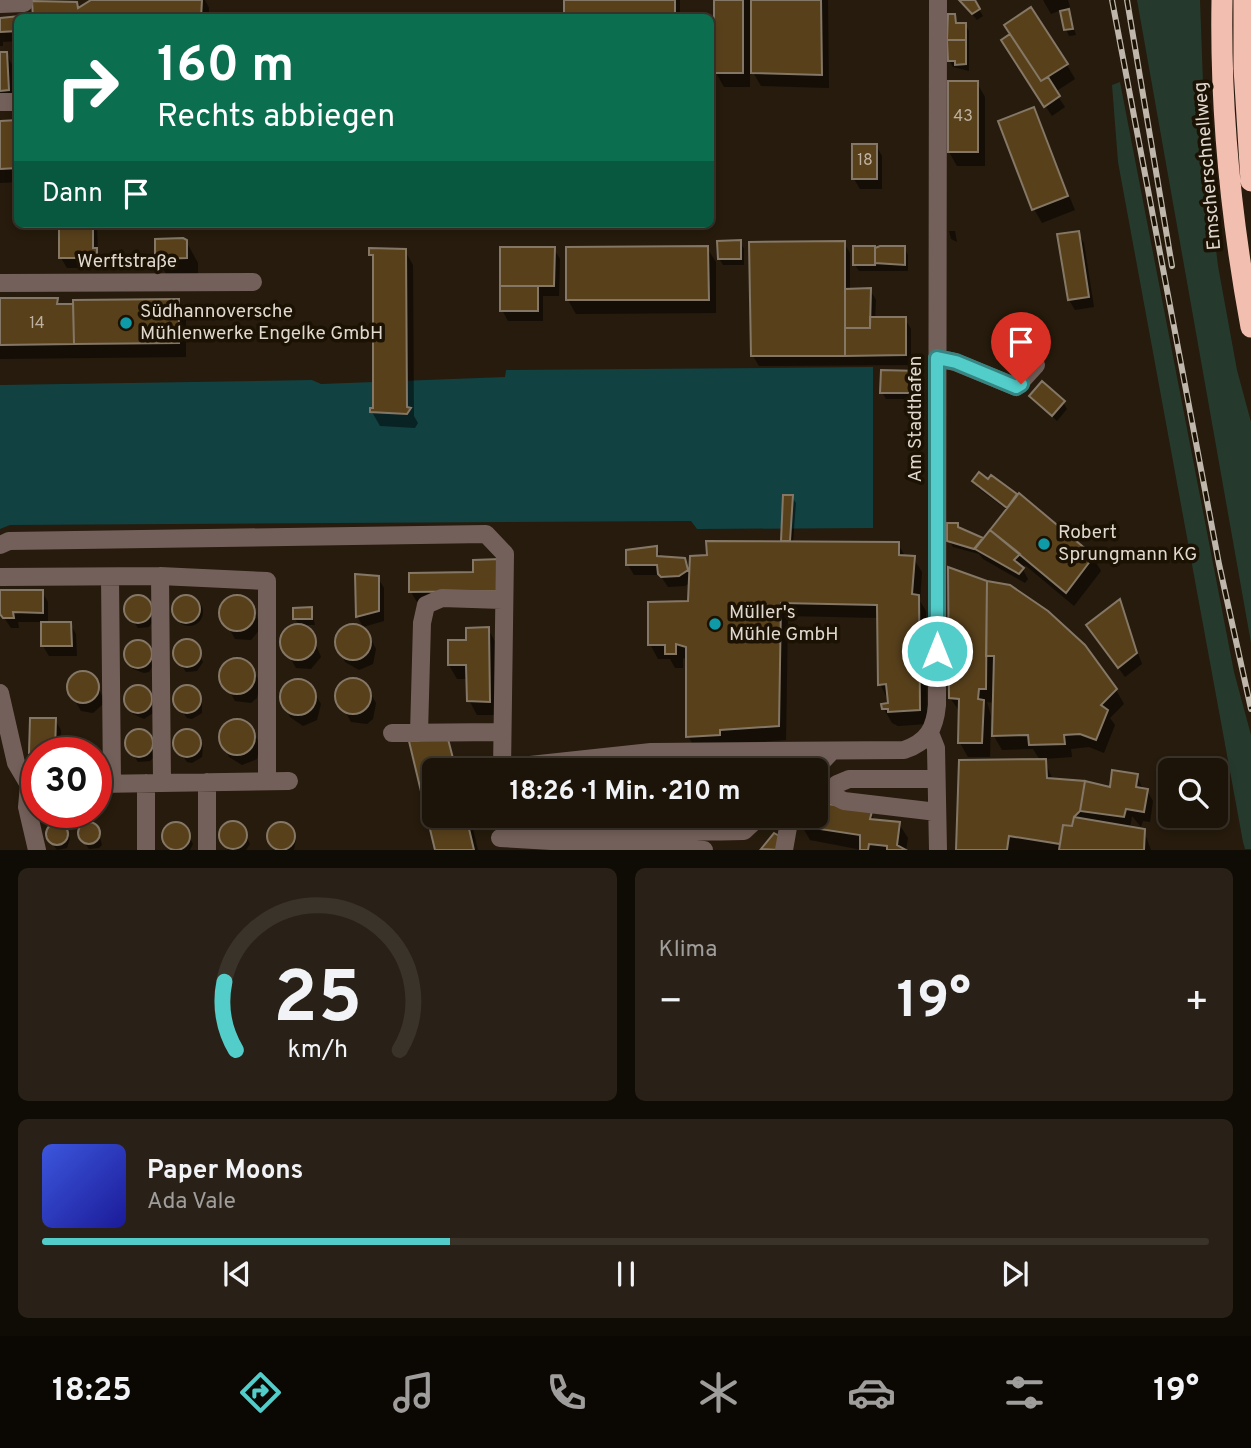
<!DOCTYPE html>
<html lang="de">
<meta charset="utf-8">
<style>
:root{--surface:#1c1409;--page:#292117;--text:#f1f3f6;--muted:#a09e9c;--line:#3a332a;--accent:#53cdca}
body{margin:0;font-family:Overpass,sans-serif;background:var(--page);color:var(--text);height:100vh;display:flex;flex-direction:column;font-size:26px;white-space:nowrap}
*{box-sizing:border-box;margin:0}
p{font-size:23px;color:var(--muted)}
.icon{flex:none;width:38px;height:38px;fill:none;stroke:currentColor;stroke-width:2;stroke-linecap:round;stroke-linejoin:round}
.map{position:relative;height:850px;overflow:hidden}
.drawer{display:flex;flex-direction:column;gap:18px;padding:18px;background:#0f0b05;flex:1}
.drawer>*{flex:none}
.banner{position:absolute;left:14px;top:14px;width:700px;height:214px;border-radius:10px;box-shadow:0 4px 10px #0003,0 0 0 2px var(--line);background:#0b6e4f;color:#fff;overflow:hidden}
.tools{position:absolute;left:1158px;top:758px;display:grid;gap:14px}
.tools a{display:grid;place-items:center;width:70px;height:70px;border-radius:10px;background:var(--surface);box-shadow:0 4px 10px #0003,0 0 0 2px var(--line);font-size:35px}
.speed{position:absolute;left:21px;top:737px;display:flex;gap:14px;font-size:35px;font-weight:700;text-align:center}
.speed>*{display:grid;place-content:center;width:91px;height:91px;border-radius:50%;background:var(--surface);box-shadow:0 4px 10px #0003,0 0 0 2px var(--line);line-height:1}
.speed .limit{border:10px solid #d22;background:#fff;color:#111}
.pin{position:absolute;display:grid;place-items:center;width:60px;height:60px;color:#fff;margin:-72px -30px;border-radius:50% 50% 50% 0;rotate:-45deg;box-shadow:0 0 7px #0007}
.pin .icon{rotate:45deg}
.me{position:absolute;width:77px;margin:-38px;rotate:0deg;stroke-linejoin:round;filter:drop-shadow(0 0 5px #0008)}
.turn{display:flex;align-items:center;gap:24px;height:147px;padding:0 28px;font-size:32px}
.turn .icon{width:91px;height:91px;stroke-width:2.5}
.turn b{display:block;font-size:49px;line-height:60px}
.then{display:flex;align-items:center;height:66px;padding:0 28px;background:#0003;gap:14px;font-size:26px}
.big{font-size:52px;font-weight:700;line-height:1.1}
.drawer .tile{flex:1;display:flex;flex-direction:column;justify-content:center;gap:10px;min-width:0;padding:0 24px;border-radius:10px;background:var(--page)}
.drawer .dial{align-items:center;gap:0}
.dial svg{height:182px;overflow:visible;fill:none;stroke:var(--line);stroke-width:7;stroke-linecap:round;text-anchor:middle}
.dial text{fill:var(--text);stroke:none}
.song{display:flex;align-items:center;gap:21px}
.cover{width:84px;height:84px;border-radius:10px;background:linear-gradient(135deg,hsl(230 70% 55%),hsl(240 70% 35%))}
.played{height:7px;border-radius:4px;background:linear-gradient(90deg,var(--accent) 35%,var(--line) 35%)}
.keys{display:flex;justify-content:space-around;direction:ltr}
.heat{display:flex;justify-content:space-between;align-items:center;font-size:38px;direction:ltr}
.drawer .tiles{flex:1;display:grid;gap:18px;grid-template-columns:1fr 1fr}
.tile:last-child{grid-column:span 2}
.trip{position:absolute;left:422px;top:758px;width:406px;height:70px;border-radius:10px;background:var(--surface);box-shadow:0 4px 10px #0003,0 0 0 2px var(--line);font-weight:700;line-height:70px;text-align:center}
.tabs{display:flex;height:112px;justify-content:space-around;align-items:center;background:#0b0804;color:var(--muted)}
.tabs .icon{width:49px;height:49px}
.tabs .selected{color:var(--accent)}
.tabs b{font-size:32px;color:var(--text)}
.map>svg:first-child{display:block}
.green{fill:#253a2c}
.water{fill:#124142}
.shadow{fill:#0007}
.building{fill:#58401b;stroke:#847766;stroke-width:2}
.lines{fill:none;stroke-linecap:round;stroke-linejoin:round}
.minor{stroke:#74605a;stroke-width:18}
.highway{stroke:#f1beb0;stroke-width:21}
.rail-casing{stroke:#bfb7ac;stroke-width:6}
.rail{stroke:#1c1204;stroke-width:3.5;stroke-dasharray:10;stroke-linecap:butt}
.route-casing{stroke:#368583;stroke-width:18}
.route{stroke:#53cdca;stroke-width:12}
.culture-dot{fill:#0f9aa8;stroke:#1c1204;stroke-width:2.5}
.labels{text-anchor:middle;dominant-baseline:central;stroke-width:7;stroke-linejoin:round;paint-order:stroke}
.number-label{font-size:16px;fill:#bdb2a1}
.street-label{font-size:19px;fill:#dfd8ce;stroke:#1c1204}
.poi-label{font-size:19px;fill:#dfd8ce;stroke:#1c1204;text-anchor:start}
</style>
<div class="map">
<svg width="1251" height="850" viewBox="0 0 1251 850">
<rect width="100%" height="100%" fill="#261b0c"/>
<path class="green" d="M1137,0H1200L1206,166L1218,266L1237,370L1251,422V643Z
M1120,82L1234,672L1251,735V849H1245L1243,842L1118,162L1112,85Z"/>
<path class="water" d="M873,367V528L697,529L691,521L10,525L0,529V385L312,380L321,384L505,377L506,370Z"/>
<path class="shadow" d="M95,0H205L209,8V18H35L76,3L79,9Z
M565,0H680V18H566Z
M716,0H828L829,88L761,86L750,67V87H724L716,73Z
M960,0H973L983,16L977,20Z
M1043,0H1068L1070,7L1067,8L1076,35L1069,36L1066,29L1061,10L1051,14Z
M955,16L958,24H965L969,31V71L953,67L949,60Z
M18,18V41L3,42V46H0V20Z
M1009,51L1067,65L1075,79L1055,92L1065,107L1052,116Z
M0,54H6L14,68L16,104L0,105Z
M977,83L985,97V166H957L949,152Z
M1033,109L1075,210L1042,223L1034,209Z
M18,121V182L0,183V123Z
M876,145L882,156V189H860L854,179Z
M60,224H97L98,253L102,268H67L61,258Z
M949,231H955L957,242L951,239Z
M1078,233L1084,243L1094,307L1075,310L1069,300Z
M186,241L198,263V279H169L157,258Z
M740,242L744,249V265H723L719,258Z
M844,243L850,253V290H870L876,300L875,319H905L911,329V365L759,366L753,356Z
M568,248H707L716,262V313L576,314L568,300Z
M855,248H904L908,255V271H859L855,265Z
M554,249L560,259L559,296H543V321H508L502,310Z
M405,251L413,265L414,416L418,423L415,428L380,426L372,412L375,410V261L371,254Z
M0,300H57L60,306L178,301L186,315V357L0,359Z
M918,373L922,379V399H886L882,392Z
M1031,397L1063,402L1067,409L1057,421Z
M991,477L1093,557L1101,571L1074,606L1025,565L1022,568L1028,579L1025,583L983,559L979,554L953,547L949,540L957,525L960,529L983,541L1007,510L978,488L974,481H988Z
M792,497L796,503L793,543L898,544L906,558H913L922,572L920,601L926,611L927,724L898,726L892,723L884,709L890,704L880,684L879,618L788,616L786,740L728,744L696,750L688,736V659L683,658V668H675L670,659H658L650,644L690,603L691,582L685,586L668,587L660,575H634L628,565L656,548L662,558L684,559L691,572L784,543Z
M950,569L1009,587L1116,690L1124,704L1110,718L1115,725L1104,753L1089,747L1071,749L1072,757L1044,759L1053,780L1111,789L1137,775L1143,790L1147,791L1153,801L1150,822L1143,821L1141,827L1132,816L1130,828L1144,831L1151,850H958L1040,760L1033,749L1002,750L994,736L995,703L987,702L991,716L990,757H968L960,743V712L950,698Z
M411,575L505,601L417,602L411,592Z
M378,578L384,588V621L363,627L357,616Z
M42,592L48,602V624H70L76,634L77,656H49L43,646V622H18L19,628H11L1,613Z
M234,597L250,602L256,613L261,628L251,640L235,639L221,614L227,600Z
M134,598L146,600L150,607L155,618L149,627L138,628L127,612L130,601Z
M175 612a14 14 0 1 1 28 0a14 14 0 1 1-28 0Z
M1119,601L1142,664L1125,677L1094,635Z
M311,609L315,625H303L310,630L321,657L311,669L296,668L281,642L288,628L300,626L295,619Z
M351,625L366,630L376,649L373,664L359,670L345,662L337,643L344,628Z
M488,629L496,643L497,715H477L469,700L468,679H457L449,665L468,642Z
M135,642L146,644L154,656L155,662L149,672L144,673L133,669L129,662L127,650Z
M183,642L194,644L198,651L203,662L197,671L186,672L175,656V650Z
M243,660L249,664L260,682L257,698L251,703L235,701L221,676L227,662Z
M82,672L93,677L104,700L102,705L93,713L81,711L68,689L71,677Z
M350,680L366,685L376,703L373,719L367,724L351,722L337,697L343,683Z
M295,681L310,686L321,704L317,720L303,726L290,717L281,698L288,684Z
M189,687L202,701V713L192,719L187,718L175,701L178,690Z
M135,688L146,689L154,701L153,713L144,719L133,714L129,707L127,696Z
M55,720L61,730L60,752H37V763L31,753Z
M243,721L249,725L260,744L257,759L242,765L229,757L220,738L227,724Z
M141,732L154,746L153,758L150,761L138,762L127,746L130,735Z
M189,732L203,746L202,757L192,763L187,762L176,746L179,735Z
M411,739L447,741L459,770H434V816H470L478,850H437Z
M816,804L870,812L875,821L899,824L908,838L906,850H862L810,840L802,826L803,816H816Z
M559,816H578V821L562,820Z
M236,823L241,825L250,844L246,850H228L222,838L225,827Z
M91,824L99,834L102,845L99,848L89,849L81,838V828Z
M178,824L183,826L193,844L190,850H170L167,844L165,832L168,828Z
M282,824L296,839L294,850H276L269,838V833L277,825Z
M57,825L62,826L70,838L67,848L57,850L49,839V828Z"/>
<path class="building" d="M91,0H202L201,18H33L32,1L77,2L78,8Z
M564,0H675V18H564Z
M714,0H743V73H714Z
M751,0H821L822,75L751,73Z
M959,0H975L980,9L972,14Z
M1031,7L1068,64L1041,81L1004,25Z
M1069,9L1073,29L1064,30L1060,11Z
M948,14H955L956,23H966V40H947Z
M20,16L18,18V31L0,32V18Z
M1010,34L1041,81L1048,77L1060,96L1044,107L1001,40Z
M947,40H966V64L955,65V61H948Z
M0,52H7L9,90L0,91Z
M948,81H978V152H948Z
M1034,107L1068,196L1032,210L998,121Z
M18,120V168L0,169V121Z
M852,144H877V179H852Z
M59,224H93V248H97V258H59Z
M1079,231L1089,297L1068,300L1057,234Z
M183,238L187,240V258L155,259V239Z
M741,240V259H718L717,241Z
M845,241V356H751L749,242Z
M708,246L709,300H566V247Z
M853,246H875V265H853Z
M880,246H905V265L875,263V248Z
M500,247H555L554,286H500Z
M369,248L406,249L407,407L411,408L407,414L370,412V408H373V255H369Z
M500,286H538V311H500Z
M871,288L870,328H845V289Z
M0,298H58L57,304H73L74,344L0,345Z
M179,299V343L74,344L73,300Z
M870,317H906V355L845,356V328H870Z
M881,370L919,371V393H880Z
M1042,381L1065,401L1052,416L1029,396Z
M979,472L988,479L991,475L1017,494L1007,508L972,481Z
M1019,493L1094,556L1066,593L990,530Z
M783,495H793L790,541H781Z
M947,523H958V527L983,538L974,549L947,541Z
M990,530L1020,554L1014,560L1024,568L1019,574L975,549Z
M706,541L899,542V555L915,556L912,594L919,595L920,710L888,712V709H882L881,704L888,703L886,684L878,685L877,605L781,603L779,726L720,730V735L686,737V647L676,644V654H665V645H648V602L688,601L690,556L707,555Z
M657,546V556L685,558L688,570L679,576L661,577L658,574L657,565H626V550Z
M500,559V591L409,592V573L473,572V560Z
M948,567L987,581L986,689H979L978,699L984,700L982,743H958L959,699L949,698Z
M355,574L379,576V611L356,617Z
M987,581L1010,585L1048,611L1085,645L1117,689L1101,705L1108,710L1096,740L1080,734L1064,735L1065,744L1029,745L1028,735L992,736L994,656H986Z
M0,590H43V613L13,612L14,618H3L0,614Z
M219 613a18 18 0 1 1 36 0a18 18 0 1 1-36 0Z
M124 609a14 14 0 1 1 28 0a14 14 0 1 1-28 0Z
M172 609a14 14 0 1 1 28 0a14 14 0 1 1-28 0Z
M1120,599L1137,653L1118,668L1086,625Z
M312,607V619H293V608Z
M41,622H71L72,646H41Z
M280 642a18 18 0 1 1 36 0a18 18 0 1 1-36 0Z
M335 642a18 18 0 1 1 36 0a18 18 0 1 1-36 0Z
M489,627L490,702L467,701L466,665H448V640H466V628Z
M173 653a14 14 0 1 1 28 0a14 14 0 1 1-28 0Z
M124 654a14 14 0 1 1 28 0a14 14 0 1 1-28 0Z
M219 676a18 18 0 1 1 36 0a18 18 0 1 1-36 0Z
M67 687a16 16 0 1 1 32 0a16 16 0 1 1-32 0Z
M335 696a18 18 0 1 1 36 0a18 18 0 1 1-36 0Z
M280 697a18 18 0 1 1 36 0a18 18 0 1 1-36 0Z
M173 699a14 14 0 1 1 28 0a14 14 0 1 1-28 0Z
M124 699a14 14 0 1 1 28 0a14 14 0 1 1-28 0Z
M30,718H56L55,752L29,753Z
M219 737a18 18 0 1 1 36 0a18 18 0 1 1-36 0Z
M125 743a14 14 0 1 1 28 0a14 14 0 1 1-28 0Z
M173 743a14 14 0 1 1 28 0a14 14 0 1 1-28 0Z
M408,737L448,739L456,770H434V816H466L474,850H435Z
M1046,759L1047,778L1085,781L1080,811L1074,817L1072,826L1063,825L1060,844L1009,836L1007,850H956L959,760Z
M1112,770L1138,774L1136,787L1148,789L1144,812L1126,809L1124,817L1080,811L1085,781L1110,787Z
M816,802L872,811L870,819L900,822L897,845L906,850H887V846L869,844L868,850H860V835L800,826L802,816H816Z
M1074,817L1145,829L1144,850H1059L1063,825L1072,826Z
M219 835a14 14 0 1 1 28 0a14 14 0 1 1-28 0Z
M78 833a11 11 0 1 1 22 0a11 11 0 1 1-22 0Z
M267 836a14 14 0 1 1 28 0a14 14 0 1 1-28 0Z
M162 836a14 14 0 1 1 28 0a14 14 0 1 1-28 0Z
M46 834a11 11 0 1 1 22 0a11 11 0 1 1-22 0Z
M774,833L781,837L779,850L761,849Z"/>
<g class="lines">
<path class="minor" d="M0,4L24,3
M0,102H17
M0,283L253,282
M937,358L955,362L1016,387L1036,365
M0,545L9,541L486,534L505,554L502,770
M160,576L162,781
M0,577L160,576L267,581V781
M110,577L112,783
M0,693L16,763L29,785L27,807L37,850
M392,733L501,732
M419,733L422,623L426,605L442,598L502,600
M930,733L936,748L938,850
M502,765H530L651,752L904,750C928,742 935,728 937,705L938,0
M814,770L832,751
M935,779H849L837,784L833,791L836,797L844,801L937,812
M207,782V850
M96,784L289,781
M502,819C583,830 663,833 744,831L760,816
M500,838L704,850
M146,850V783
M784,850L790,816"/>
<path class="highway" d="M1222,0C1220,110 1231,219 1251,327
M1244,0V68L1251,181"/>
<defs>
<path id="rail" d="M1112,0L1219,564L1251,709
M1127,0L1172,266"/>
</defs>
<use href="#rail" class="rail-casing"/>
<use href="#rail" class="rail"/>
</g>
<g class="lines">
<defs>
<path id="route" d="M937,651V358L956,362L1016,387L1021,384"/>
</defs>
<use href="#route" class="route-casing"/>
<use href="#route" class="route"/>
</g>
<g class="culture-dot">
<circle cx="126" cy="323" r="7"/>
<circle cx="1044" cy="544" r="7"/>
<circle cx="715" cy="624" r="7"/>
</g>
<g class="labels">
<g class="number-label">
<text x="963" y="117">43</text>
<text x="865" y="161">18</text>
<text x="37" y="324">14</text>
</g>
<g class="street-label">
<text transform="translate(1208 166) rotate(-95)">Emscherschnellweg</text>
<text x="127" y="262">Werftstraße</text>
<text transform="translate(916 419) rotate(-90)">Am Stadthafen</text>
</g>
<g class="poi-label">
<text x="140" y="312">Südhannoversche<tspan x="140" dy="22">Mühlenwerke Engelke GmbH</tspan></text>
<text x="1058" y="533">Robert<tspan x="1058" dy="22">Sprungmann KG</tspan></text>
<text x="729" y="613">Müller's<tspan x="729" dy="22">Mühle GmbH</tspan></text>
</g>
</g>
</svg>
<div class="tools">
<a><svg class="icon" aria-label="search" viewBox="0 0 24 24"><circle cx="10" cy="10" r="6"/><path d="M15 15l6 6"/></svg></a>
</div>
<div class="speed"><div class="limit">30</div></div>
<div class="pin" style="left:1021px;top:384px;background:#d93025"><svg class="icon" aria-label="arrive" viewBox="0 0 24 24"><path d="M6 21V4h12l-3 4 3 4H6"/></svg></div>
<svg class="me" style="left:937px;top:651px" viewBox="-20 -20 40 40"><circle r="17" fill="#53cdca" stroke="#fff" stroke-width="3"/><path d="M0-11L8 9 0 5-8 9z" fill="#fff"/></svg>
<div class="trip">18:26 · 1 Min. · 210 m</div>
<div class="banner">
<div class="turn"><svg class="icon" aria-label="right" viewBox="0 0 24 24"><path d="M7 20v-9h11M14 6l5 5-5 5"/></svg><div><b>160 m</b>Rechts abbiegen</div></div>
<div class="then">Dann<svg class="icon" aria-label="arrive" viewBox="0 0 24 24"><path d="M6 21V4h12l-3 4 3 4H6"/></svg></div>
</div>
</div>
<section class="drawer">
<div class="tiles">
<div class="tile dial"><svg viewBox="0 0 100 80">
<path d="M14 69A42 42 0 1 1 86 69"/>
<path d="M14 69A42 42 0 0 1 9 39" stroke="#53cdca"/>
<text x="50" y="56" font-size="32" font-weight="700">25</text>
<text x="50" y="72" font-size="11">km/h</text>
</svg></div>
<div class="tile"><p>Klima</p>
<div class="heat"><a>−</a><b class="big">19°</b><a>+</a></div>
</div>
<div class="tile">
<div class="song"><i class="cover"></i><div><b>Paper Moons</b><p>Ada Vale</p></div></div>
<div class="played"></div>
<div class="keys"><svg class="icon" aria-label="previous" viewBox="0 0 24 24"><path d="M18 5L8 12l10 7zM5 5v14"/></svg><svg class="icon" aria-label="pause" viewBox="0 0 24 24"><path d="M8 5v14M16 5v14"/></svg><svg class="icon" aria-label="next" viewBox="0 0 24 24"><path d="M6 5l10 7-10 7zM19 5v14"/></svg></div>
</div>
</div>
</section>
<nav class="tabs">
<b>18:25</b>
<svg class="icon selected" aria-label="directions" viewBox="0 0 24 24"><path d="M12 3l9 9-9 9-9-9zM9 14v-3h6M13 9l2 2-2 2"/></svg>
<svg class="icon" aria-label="music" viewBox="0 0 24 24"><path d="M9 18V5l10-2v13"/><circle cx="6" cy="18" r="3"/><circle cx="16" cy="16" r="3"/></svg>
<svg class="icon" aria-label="phone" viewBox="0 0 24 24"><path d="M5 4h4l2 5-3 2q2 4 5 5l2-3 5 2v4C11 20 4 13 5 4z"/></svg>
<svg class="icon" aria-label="climate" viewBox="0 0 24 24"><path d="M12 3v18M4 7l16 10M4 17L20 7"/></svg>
<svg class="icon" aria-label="car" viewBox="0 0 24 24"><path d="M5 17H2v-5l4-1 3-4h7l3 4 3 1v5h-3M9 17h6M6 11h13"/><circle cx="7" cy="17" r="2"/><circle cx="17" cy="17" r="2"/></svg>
<svg class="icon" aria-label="filters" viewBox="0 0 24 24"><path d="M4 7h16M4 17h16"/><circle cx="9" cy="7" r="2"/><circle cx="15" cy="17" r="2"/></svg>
<b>19°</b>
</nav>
